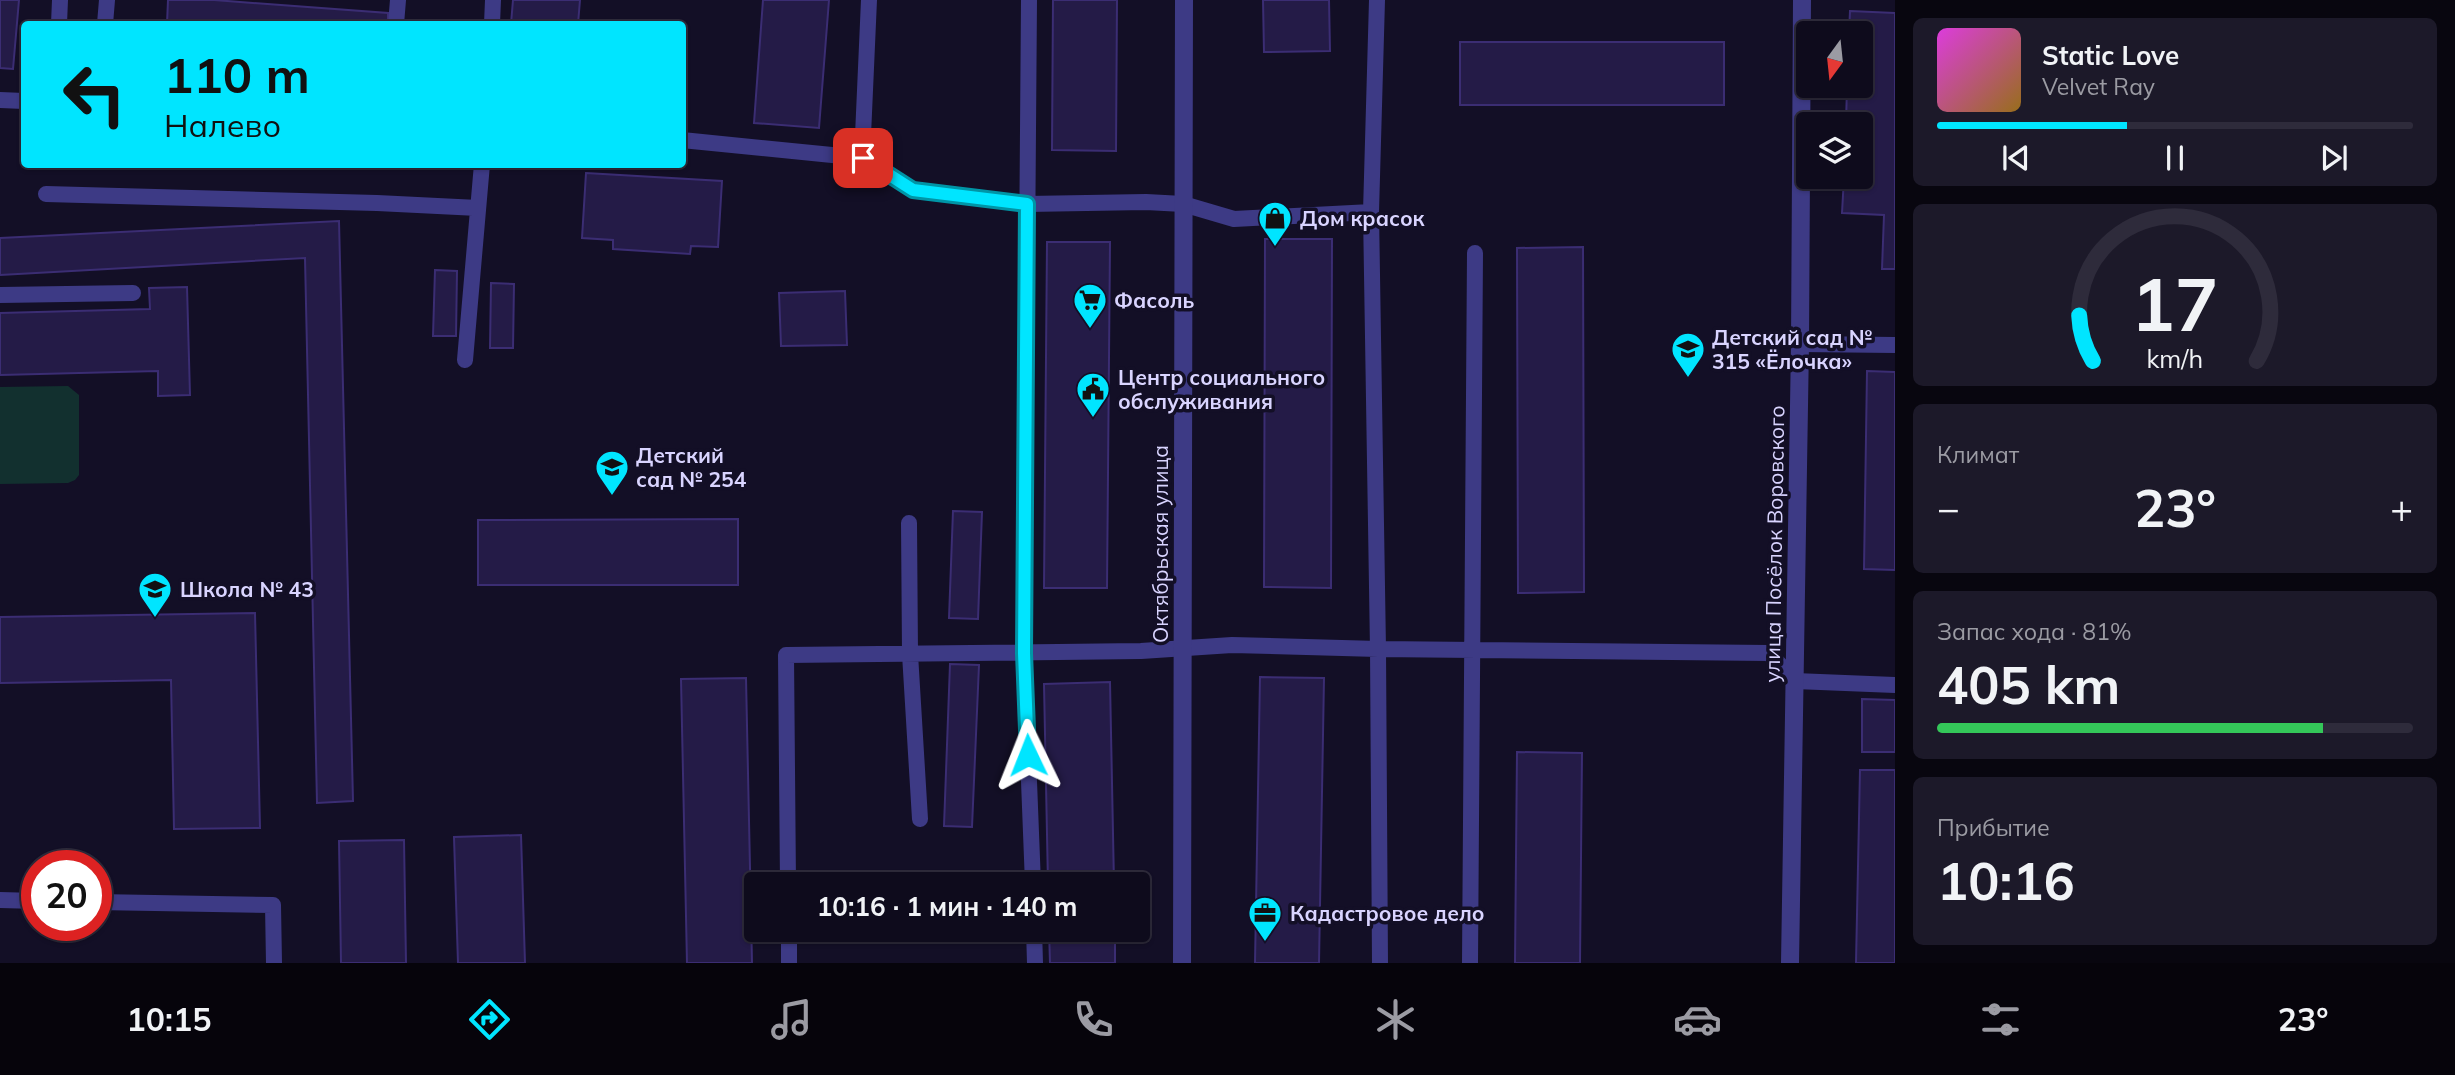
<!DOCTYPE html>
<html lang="ru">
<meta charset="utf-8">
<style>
:root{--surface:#0e0b1c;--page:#1c1929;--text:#f1f3f6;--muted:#9b9ba3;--line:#2e2b3b;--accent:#00e5ff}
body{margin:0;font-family:Mulish,sans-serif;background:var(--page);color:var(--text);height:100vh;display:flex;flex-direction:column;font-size:26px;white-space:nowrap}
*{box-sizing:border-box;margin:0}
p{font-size:23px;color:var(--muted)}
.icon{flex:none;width:38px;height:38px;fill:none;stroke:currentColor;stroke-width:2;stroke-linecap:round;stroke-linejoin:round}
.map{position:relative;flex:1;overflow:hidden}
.sheet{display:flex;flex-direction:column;gap:18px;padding:18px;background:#08060f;width:560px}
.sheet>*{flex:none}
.hud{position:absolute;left:21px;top:21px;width:665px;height:147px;border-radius:7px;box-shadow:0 2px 5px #0004,0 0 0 2px var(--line);background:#00e5ff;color:#111;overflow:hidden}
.needle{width:46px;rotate:195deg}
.tools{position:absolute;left:1796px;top:21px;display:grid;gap:14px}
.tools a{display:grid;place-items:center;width:77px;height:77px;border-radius:7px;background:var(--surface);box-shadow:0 2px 5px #0004,0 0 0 2px var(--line);font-size:35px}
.speed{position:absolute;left:21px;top:850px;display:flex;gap:14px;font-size:35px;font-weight:700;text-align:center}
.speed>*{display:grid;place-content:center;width:91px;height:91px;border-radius:50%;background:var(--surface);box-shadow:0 2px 5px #0004,0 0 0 2px var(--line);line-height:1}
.speed .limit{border:10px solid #d22;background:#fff;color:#111}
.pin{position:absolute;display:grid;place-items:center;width:60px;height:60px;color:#fff;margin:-30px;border-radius:14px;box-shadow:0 4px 10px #0006}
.me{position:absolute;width:77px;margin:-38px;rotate:358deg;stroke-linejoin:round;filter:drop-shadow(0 0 5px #0008)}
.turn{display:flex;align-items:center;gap:24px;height:147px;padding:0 28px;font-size:32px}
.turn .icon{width:91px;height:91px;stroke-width:2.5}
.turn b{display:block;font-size:49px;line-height:60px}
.big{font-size:52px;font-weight:700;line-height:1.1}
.sheet .card{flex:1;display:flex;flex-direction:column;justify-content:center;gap:10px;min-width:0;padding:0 24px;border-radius:10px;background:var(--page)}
.sheet .dial{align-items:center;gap:0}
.dial svg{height:182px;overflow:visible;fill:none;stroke:var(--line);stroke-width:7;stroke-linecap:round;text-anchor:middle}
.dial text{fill:var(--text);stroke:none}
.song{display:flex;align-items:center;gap:21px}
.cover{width:84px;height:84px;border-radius:10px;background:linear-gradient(135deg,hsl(300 70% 55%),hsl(40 70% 35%))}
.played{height:7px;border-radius:4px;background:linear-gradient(90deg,var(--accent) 40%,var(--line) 40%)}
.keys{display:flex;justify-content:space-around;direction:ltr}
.heat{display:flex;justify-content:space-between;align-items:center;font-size:38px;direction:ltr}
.charge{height:10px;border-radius:5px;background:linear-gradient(90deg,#34c759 81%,var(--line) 0)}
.trip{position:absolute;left:744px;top:872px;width:406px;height:70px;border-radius:7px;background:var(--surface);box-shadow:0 2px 5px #0004,0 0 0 2px var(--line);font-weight:700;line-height:70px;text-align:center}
.dock{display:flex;height:112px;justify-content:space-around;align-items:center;background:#06040b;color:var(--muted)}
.dock .icon{width:49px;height:49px}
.dock .on{color:var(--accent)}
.dock b{font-size:32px;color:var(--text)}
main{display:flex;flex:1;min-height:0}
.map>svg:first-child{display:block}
.green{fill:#12302f}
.building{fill:#241b47;stroke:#3b2d73;stroke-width:2}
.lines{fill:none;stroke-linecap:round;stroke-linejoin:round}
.lane{stroke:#3d3a85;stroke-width:16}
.street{stroke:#3d3a85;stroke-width:18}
.route-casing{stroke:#0095a6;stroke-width:18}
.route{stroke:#00e5ff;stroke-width:12}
.labels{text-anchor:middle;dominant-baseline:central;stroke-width:7;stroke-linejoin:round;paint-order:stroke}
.poi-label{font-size:21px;font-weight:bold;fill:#d9d4ff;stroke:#130f26;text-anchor:start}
.street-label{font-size:21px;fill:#d9d4ff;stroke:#130f26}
</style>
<main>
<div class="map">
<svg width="1895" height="963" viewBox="0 0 1895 963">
<rect width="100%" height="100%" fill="#130f26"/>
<path class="green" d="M68,386L79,395V475L75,480L68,483L0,484V387Z"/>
<path class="building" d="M0,0H19L13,69L0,68Z
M168,0H214L388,13V24H167Z
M513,0H580L578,24H511Z
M763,0H829L819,128L754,123Z
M1053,0H1117L1116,151L1052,150Z
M1263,0H1329L1330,51L1264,52Z
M1850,11L1895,13V269H1882L1884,215L1842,213L1844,177H1860V124H1846L1847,86H1860V33H1849Z
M1460,42H1724V105H1460Z
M586,173L722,181L718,247L691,246L690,254L613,249V240L582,238Z
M339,221L353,801L317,803L305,258L0,275V238Z
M1265,239H1332L1331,588L1264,587Z
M1047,242H1110L1107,588H1044Z
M1583,247L1584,592L1518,593L1517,248Z
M435,270L457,271L456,336H433Z
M491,283L514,284L513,348H490Z
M187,287L190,395L158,396V371L0,375V313L150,309L149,288Z
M845,291L847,345L781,346L779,293Z
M1867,371L1895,372V570L1864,569Z
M953,511L982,512L978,619L949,618Z
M738,519V585H478V520Z
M255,613L260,828L174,829L171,680L0,683V617Z
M950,664L979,665L972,827L944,826Z
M1260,677L1324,678L1319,963H1255Z
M746,678L752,963H687L681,679Z
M1110,682L1114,884H1048L1044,684Z
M1862,699L1895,700V752H1862Z
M1517,752L1582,753L1580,963H1515Z
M1860,770H1895V963H1856Z
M521,835L525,963H458L454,837Z
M404,840L406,963H341L339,841Z
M1049,929H1115V963H1050Z"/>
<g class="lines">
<path class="lane" d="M1029,0L1024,653L1033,884
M59,24L60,0
M105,24L107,0
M396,24L398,0
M492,24L493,0
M0,100L24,101
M682,140L862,158L913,190L1027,204L1146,202L1183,204L1234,219L1371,212L1378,649L1769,653L1795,681L1895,685
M862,158L869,0
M46,194L377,203L478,208
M1371,212L1377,0
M0,295L133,293
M1800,344L1895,345
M465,360L482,164
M909,523L910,654L920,819
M788,884L786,655L1141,651L1232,645L1378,649L1380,963
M0,900L37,901
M96,902L273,905L274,963
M789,929V963
M1034,929L1035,963
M1470,963L1475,253"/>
<path class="street" d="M1182,963L1184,0
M1790,963L1800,344L1802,0"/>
</g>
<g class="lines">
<defs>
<path id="route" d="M863,158L913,190L1027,204L1024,653L1028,755"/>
</defs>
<use href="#route" class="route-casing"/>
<use href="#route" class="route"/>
</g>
<defs>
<symbol id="shop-pin" viewBox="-11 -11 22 30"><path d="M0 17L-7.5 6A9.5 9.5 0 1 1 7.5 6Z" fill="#00e5ff" stroke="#130f26"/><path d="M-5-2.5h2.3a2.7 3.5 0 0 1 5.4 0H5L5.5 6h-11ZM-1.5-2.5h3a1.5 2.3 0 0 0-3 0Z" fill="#111"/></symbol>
<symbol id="supermarket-pin" viewBox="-11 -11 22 30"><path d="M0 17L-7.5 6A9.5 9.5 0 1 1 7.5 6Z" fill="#00e5ff" stroke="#130f26"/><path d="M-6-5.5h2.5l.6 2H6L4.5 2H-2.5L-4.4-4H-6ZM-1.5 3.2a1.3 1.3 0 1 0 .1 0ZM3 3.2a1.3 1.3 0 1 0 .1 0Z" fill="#111"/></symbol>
<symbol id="school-pin" viewBox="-11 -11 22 30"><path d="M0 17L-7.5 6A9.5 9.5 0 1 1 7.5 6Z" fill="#00e5ff" stroke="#130f26"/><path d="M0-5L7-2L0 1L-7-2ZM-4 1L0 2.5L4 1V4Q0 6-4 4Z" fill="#111"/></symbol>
<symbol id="civic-pin" viewBox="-11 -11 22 30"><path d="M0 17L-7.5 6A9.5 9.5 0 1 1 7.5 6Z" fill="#00e5ff" stroke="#130f26"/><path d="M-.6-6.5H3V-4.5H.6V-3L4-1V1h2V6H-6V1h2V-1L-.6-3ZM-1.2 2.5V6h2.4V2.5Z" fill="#111"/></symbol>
<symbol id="office-pin" viewBox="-11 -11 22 30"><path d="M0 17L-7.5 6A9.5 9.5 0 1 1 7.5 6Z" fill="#00e5ff" stroke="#130f26"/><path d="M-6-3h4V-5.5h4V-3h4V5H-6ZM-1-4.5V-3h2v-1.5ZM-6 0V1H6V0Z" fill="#111"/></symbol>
</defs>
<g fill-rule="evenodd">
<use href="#shop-pin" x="1256" y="199" width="38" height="52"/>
<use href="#supermarket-pin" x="1071" y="281" width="38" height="52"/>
<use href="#school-pin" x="1669" y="330" width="38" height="52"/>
<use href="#civic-pin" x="1074" y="370" width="38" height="52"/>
<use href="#school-pin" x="593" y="448" width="38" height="52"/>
<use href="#school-pin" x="136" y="570" width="38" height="52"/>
<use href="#office-pin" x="1246" y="894" width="38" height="52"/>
</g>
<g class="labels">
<g class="poi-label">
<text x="1300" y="218">Дом красок</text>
<text x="1114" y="300">Фасоль</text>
<text x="1712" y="337">Детский сад №<tspan x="1712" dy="24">315 «Ёлочка»</tspan></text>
<text x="1118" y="377">Центр социального<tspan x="1118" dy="24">обслуживания</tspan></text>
<text x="636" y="455">Детский<tspan x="636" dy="24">сад № 254</tspan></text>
<text x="180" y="589">Школа № 43</text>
<text x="1290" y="913">Кадастровое дело</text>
</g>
<g class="street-label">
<text transform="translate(1160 544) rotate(-90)">Октябрьская улица</text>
<text transform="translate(1774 544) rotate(-89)">улица Посёлок Воровского</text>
</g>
</g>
</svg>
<div class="tools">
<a><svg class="needle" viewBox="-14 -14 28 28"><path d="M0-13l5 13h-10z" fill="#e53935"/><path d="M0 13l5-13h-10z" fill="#9b9ba3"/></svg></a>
<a><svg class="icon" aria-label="layers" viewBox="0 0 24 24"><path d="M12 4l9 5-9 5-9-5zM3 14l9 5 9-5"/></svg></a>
</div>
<div class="speed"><div class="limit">20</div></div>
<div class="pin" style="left:863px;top:158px;background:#d93025"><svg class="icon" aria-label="arrive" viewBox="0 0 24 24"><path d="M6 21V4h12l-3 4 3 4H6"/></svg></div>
<svg class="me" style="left:1028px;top:755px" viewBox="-20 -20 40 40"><path d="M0-17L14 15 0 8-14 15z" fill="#00e5ff" stroke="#fff" stroke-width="4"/></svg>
<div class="trip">10:16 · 1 мин · 140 m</div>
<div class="hud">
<div class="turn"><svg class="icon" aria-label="left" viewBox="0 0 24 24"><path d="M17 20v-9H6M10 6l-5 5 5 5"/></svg><div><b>110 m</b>Налево</div></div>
</div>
</div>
<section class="sheet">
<div class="card">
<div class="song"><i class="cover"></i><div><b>Static Love</b><p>Velvet Ray</p></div></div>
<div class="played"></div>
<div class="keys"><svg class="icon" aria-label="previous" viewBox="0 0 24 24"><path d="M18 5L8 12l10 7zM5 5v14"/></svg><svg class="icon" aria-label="pause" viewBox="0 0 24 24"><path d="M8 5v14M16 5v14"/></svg><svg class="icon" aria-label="next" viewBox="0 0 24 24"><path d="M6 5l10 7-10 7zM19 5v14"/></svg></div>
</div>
<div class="card dial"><svg viewBox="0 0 100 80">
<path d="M14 69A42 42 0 1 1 86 69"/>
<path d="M14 69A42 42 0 0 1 8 49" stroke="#00e5ff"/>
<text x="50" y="56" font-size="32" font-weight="700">17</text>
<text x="50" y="72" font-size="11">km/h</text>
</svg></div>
<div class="card"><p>Климат</p>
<div class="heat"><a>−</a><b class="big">23°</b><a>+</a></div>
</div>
<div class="card"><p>Запас хода · 81%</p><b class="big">405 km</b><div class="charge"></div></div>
<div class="card"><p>Прибытие</p><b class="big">10:16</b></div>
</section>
</main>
<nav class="dock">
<b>10:15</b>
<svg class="icon on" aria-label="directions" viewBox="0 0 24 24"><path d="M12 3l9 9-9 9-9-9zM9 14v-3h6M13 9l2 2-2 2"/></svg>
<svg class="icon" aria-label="music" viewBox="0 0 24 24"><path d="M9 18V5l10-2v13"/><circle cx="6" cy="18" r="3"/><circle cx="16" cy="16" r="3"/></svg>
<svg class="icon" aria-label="phone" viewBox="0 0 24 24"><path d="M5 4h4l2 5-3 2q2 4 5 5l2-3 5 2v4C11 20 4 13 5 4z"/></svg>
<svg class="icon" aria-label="climate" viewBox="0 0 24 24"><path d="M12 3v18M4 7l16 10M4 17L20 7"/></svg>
<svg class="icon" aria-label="car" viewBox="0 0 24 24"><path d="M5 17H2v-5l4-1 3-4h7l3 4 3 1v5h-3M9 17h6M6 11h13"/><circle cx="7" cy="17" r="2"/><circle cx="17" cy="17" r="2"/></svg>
<svg class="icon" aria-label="filters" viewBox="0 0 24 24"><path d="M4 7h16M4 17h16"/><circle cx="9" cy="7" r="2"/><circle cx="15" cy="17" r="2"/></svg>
<b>23°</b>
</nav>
